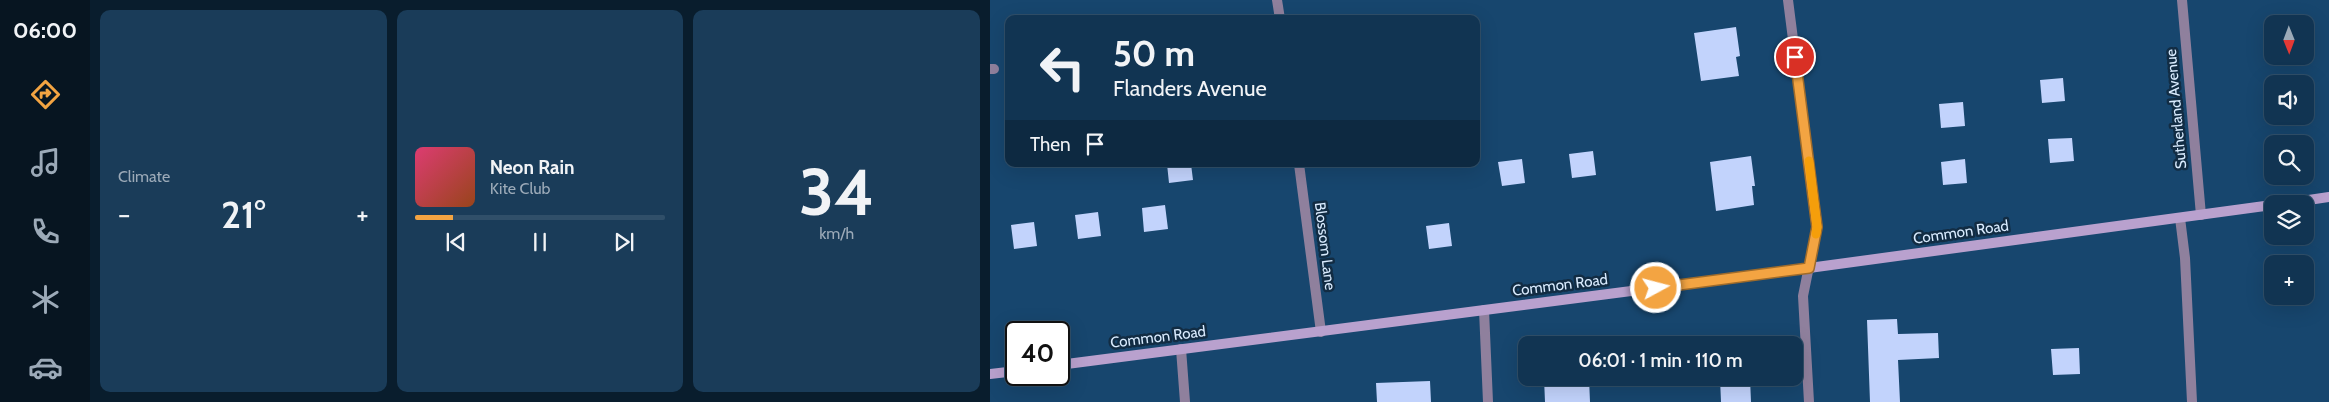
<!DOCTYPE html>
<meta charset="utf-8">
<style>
:root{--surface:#113452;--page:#1a3c59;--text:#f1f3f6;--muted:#9caab8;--line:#304f69;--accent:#f3a442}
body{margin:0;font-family:Cabin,sans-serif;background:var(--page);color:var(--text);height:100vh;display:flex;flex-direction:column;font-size:19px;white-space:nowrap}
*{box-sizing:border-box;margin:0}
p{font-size:16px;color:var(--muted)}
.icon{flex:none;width:28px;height:28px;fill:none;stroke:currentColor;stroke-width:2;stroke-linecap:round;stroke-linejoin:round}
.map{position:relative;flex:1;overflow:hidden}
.side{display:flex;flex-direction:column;gap:10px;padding:10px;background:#091d2d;width:900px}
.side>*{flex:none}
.top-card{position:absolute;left:15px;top:15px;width:475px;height:152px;border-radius:10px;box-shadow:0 5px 20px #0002,0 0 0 1px var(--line);background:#113452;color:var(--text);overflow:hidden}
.needle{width:32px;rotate:179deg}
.controls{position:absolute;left:1274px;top:15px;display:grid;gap:10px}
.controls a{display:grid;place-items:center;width:50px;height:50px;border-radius:10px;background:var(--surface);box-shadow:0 5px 20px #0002,0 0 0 1px var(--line);font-size:25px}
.speed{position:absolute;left:15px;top:321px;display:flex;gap:10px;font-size:25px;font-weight:700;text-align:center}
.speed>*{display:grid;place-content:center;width:65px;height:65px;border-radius:50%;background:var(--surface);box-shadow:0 5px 20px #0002,0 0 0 1px var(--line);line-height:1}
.speed .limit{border:2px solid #111;border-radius:8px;background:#fff;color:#111}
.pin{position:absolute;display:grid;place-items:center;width:42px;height:42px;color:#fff;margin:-21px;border:2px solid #fff;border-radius:50%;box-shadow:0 1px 5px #0007}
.me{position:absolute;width:55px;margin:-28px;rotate:83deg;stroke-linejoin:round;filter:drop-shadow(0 0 4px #0008)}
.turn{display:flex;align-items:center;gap:18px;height:105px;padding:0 25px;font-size:22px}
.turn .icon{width:65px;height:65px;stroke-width:2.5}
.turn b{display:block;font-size:35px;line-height:42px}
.then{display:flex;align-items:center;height:48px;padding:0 25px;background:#0003;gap:10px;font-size:19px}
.big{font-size:38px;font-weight:600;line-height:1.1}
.side .widget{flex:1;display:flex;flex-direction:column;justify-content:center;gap:8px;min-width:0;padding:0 18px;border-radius:10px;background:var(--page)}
.side .dial{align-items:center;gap:0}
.dial b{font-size:65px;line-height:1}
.song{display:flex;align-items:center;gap:15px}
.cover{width:60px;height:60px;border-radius:8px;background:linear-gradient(135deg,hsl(340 70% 55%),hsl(20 70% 35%))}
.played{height:5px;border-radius:2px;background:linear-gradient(90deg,var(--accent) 15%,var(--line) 15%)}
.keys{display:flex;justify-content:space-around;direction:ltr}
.heat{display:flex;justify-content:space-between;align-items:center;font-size:28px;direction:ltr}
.side .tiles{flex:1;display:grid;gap:10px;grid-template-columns:repeat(3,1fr)}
.trip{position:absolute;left:528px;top:336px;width:285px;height:50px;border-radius:10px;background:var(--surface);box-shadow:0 5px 20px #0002,0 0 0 1px var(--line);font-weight:600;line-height:50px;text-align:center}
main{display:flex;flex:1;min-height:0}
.tab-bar{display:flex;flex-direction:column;width:90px;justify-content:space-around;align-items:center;background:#071521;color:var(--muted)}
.tab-bar .icon{width:35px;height:35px}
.tab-bar .active{color:var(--accent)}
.tab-bar b{font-size:22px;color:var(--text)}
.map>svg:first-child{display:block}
.building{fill:#c2d3fc}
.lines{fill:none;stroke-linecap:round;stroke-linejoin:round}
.street{stroke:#8f809d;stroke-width:10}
.secondary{stroke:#b9a1ce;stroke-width:10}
.route-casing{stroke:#9e6b2b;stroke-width:12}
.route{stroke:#f3a442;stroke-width:9}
.slow{stroke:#f59e0b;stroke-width:9}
.labels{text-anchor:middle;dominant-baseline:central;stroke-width:5;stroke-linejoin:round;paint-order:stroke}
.street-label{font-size:15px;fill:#daecff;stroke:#122c43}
</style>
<main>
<nav class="tab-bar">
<b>06:00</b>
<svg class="icon active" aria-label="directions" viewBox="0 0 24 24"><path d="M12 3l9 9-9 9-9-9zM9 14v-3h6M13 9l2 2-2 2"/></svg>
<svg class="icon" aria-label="music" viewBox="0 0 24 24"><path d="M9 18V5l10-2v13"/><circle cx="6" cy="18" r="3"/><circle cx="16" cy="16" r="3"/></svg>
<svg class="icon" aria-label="phone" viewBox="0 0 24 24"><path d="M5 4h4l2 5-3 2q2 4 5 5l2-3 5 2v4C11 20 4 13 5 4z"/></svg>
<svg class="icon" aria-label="climate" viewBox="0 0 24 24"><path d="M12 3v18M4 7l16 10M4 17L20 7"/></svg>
<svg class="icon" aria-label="car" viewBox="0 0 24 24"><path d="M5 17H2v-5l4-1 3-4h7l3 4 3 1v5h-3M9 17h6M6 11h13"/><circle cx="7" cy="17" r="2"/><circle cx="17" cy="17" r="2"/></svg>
</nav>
<section class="side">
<div class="tiles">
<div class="widget"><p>Climate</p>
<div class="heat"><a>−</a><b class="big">21°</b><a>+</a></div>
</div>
<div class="widget">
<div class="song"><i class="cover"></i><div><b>Neon Rain</b><p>Kite Club</p></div></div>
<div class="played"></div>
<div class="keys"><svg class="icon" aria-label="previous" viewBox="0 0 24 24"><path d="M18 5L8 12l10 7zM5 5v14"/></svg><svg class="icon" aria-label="pause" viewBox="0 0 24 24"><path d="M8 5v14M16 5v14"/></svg><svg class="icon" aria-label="next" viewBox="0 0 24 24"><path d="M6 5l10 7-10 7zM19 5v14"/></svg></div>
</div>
<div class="widget dial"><b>34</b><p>km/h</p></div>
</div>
</section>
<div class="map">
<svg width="1339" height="402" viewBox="0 0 1339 402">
<rect width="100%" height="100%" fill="#17466e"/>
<path class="building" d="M746,27L750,56L746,57L749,76L711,81L704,33Z
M1073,78L1075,101L1052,103L1050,80Z
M973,102L975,126L951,128L949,104Z
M1082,138L1084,161L1060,163L1058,139Z
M603,151L606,175L582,178L579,154Z
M761,156L765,186H762L764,205L726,211L720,162Z
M532,159L535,183L512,186L508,162Z
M975,159L977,183L953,185L951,162Z
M177,164H201L203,180L179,183Z
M175,205L178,229L154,232L152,208Z
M108,212L111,236L88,239L85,215Z
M44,222L47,246L24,249L21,225Z
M459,223L462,246L439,249L436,226Z
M907,319L908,334L948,333L949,358L908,360L910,402H880L877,320Z
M1089,348L1090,374L1063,375L1061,349Z
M554,378H599L600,402H555Z
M730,378H760L761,402H731Z
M440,381L441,402H387L386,383Z"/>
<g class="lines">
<path class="street" d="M287,0L290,19
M798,0L827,227L813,296L819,402
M1192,0L1211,215
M0,69H4
M309,164L331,332
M1190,218L1195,258L1202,402
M494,310L498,402
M191,349L195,402"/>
<path class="secondary" d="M1292,204L1339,197
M69,365L819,268L1282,205
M0,374L26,371"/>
</g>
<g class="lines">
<defs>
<path id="route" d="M666,288L819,268L827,227L805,57"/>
</defs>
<use href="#route" class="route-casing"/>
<use href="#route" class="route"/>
<path class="slow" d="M819,161L827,227L826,234"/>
</g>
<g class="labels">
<g class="street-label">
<text transform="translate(1186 109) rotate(-95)">Sutherland Avenue</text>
<text transform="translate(971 232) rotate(-8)">Common Road</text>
<text transform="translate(335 246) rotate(83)">Blossom Lane</text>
<text transform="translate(570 285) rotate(-7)">Common Road</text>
<text transform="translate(168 337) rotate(-7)">Common Road</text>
</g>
</g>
</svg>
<div class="controls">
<a><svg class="needle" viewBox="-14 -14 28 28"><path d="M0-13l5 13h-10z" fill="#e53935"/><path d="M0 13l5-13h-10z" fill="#9caab8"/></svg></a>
<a><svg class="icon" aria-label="sound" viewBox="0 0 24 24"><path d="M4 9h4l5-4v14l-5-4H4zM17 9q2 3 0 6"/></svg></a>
<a><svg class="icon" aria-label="search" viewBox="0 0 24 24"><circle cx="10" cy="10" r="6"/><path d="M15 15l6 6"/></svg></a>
<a><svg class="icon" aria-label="layers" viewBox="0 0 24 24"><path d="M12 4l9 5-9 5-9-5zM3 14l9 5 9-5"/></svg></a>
<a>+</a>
</div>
<div class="speed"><div class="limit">40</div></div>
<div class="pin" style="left:805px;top:57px;background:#d93025"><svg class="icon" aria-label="arrive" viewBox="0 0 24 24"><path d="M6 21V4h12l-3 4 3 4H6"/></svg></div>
<svg class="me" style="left:666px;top:288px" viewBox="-20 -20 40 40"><circle r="17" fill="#f3a442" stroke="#fff" stroke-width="3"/><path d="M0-11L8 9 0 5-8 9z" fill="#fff"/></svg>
<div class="trip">06:01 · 1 min · 110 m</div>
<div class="top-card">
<div class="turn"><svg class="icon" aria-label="left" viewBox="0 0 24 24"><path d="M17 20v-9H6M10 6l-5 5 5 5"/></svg><div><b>50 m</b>Flanders Avenue</div></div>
<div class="then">Then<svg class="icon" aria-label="arrive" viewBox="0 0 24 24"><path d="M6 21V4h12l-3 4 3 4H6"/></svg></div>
</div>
</div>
</main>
